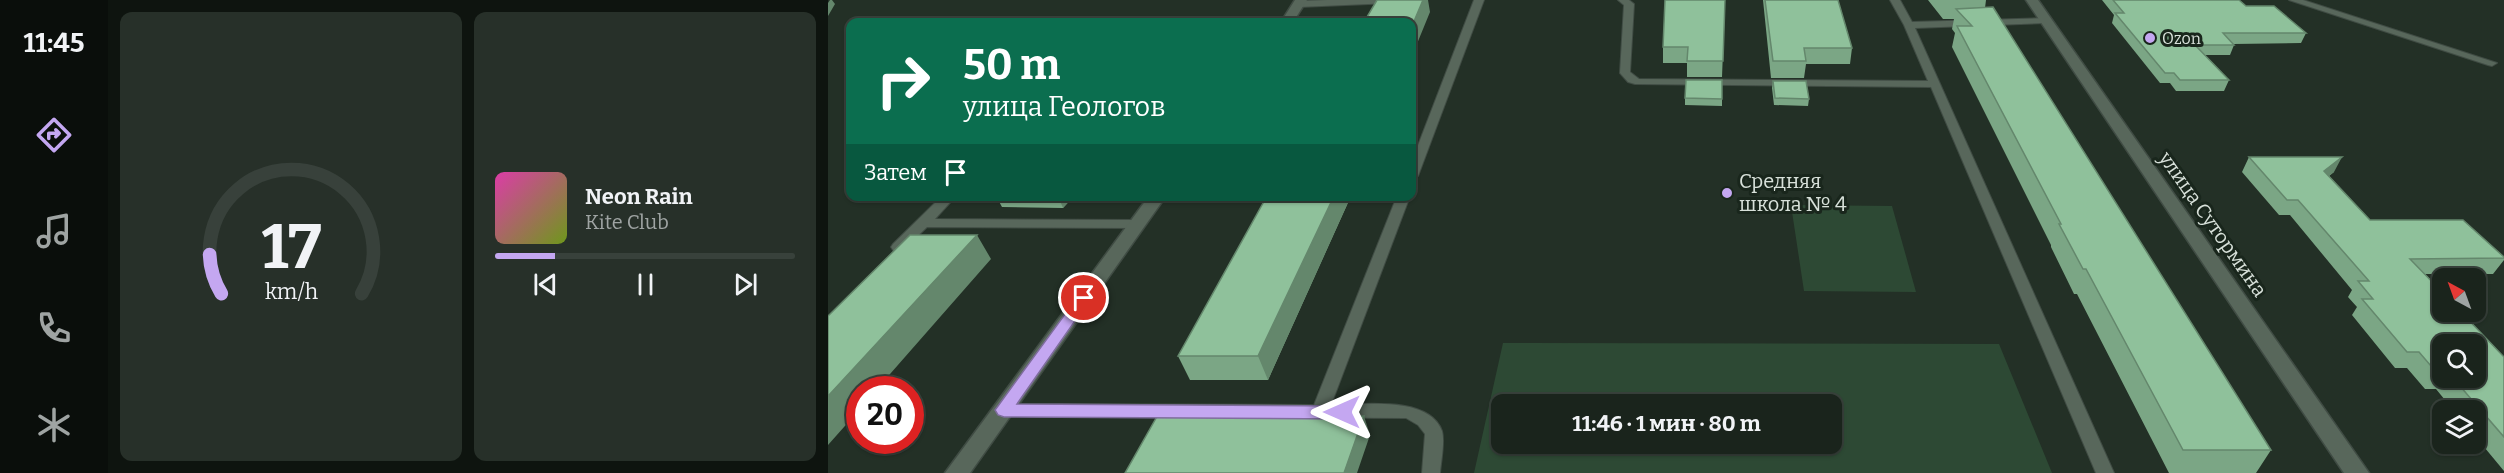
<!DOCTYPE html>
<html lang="ru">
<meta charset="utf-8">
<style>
:root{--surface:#1a241c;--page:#273029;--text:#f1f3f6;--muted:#9fa4a3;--line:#38413b;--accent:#c4a7f1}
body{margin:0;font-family:Bitter,serif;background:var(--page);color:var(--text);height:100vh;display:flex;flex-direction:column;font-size:22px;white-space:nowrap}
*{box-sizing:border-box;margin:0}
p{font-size:20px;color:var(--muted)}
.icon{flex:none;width:33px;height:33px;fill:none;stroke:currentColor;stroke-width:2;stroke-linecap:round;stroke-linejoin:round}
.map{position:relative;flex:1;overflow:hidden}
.sheet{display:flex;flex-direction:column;gap:12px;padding:12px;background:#0e140f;width:720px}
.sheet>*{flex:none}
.guide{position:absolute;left:18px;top:18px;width:570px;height:183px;border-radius:12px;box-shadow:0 2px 4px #0004,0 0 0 2px var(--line);background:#0b6e4f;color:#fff;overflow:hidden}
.needle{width:39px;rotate:319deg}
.buttons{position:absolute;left:1604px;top:268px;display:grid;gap:12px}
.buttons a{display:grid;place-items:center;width:54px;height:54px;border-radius:12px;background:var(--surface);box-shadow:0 2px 4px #0004,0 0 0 2px var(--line);font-size:30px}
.speed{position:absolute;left:18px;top:376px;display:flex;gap:12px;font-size:30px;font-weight:700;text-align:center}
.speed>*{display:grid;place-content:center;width:78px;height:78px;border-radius:50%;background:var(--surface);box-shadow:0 2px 4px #0004,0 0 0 2px var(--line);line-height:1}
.speed .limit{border:9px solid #d22;background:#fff;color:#111}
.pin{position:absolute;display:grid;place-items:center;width:51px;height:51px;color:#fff;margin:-26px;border:3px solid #fff;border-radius:50%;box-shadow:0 2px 6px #0007}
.me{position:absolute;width:66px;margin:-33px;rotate:270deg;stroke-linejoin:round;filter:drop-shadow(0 0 4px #0008)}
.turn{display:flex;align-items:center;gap:21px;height:126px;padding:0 18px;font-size:27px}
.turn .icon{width:78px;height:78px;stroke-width:2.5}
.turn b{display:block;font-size:42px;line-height:51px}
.then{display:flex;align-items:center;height:57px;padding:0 18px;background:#0003;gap:12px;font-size:22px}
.sheet .card{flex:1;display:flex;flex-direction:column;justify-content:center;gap:9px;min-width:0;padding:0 21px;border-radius:12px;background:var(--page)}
.sheet .dial{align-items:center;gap:0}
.dial svg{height:156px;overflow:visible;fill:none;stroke:var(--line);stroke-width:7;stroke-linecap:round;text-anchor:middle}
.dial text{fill:var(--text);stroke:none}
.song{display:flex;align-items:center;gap:18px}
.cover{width:72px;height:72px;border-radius:9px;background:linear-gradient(135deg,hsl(320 70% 55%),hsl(80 70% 35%))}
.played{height:6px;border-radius:3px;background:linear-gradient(90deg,var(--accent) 20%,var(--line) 20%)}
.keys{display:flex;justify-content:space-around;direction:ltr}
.sheet .tiles{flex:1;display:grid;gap:12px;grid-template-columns:repeat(2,1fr)}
.trip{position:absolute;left:663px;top:394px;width:351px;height:60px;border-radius:12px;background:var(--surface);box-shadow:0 2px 4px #0004,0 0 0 2px var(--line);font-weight:700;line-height:60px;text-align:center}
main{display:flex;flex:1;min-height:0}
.dock{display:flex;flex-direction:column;width:108px;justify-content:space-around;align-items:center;background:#0a0e0b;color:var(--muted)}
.dock .icon{width:42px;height:42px}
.dock .on{color:var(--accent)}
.dock b{font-size:27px;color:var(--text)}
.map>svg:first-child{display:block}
.green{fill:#2d4934;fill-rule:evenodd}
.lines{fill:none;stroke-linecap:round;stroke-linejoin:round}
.service-casing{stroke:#404c44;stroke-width:2}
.minor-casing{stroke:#404c44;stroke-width:3}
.service{fill:#58675b;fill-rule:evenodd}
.minor{fill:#58675b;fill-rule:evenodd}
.wall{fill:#7ba685;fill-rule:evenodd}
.shaded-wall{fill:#64876c}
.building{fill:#8fc19b;stroke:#64876c;stroke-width:1.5}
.route{fill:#c4a7f1;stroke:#7f6d9d;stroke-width:1.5}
.poi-dot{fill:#c4a7f1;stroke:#19261c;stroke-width:2}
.labels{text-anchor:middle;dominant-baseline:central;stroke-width:6;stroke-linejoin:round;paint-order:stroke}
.far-poi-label{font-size:16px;fill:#d8e1da;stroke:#19261c;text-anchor:start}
.poi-label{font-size:20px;fill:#d8e1da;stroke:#19261c;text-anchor:start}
.street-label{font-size:20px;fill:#d8e1da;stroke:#19261c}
</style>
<main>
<nav class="dock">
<b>11:45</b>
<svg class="icon on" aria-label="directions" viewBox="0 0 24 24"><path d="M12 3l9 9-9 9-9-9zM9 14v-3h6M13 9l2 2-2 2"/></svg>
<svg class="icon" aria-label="music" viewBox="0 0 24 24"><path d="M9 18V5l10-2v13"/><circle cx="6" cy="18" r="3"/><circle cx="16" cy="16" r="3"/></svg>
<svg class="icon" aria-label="phone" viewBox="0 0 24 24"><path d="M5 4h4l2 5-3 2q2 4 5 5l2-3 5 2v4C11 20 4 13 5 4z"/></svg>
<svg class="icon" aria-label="climate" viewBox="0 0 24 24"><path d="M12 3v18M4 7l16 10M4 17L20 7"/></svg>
</nav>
<section class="sheet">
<div class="tiles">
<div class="card dial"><svg viewBox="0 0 100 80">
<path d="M14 69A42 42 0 1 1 86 69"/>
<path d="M14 69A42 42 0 0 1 8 49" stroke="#c4a7f1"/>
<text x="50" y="56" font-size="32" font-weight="700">17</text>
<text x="50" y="72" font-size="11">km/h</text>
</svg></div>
<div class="card">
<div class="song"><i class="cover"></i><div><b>Neon Rain</b><p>Kite Club</p></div></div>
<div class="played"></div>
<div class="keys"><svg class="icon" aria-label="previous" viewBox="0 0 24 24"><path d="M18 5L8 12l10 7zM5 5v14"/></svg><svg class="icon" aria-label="pause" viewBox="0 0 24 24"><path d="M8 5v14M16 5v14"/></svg><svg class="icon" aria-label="next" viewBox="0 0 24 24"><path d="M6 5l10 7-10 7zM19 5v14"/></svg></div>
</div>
</div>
</section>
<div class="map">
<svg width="1676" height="473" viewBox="0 0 1676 473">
<rect width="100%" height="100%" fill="#233026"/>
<path class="green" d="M963,205L1064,206L1088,292L976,291Z
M675,343L1171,344L1224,473H646ZM674,405H1004V444H674Z"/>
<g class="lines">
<defs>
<path id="service" d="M499,0H569L564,3L471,7L466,4L471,1Z
M646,0H656L590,176L584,180V161Z
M790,0H801L806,4L802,72L811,79L1100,81L1076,25L1062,0H1072L1084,22L1220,18V22L1217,23L1087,28L1286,473H1268L1103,87L807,84L800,82L792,73L796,5Z
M1461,0H1475L1669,63L1664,66L1660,65Z
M114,196H128L107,219L309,220L316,224L309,228L99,227L75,250H65L63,247L65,244Z
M569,196H582L503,405C533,405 601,395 614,431C617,442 613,461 612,473H594L597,434L590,425L578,418L176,416L170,415L168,410L170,405L176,404L486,405Z"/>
<path id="minor" d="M467,0H479L465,22H453Z
M1198,0H1210L1541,473H1516Z
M321,196H338L142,473H117Z"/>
</defs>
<use href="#service" class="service-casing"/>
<use href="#minor" class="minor-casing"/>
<use href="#service" class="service"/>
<use href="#minor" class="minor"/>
</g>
<path class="wall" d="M897,0L894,77H859V63H835V47Z
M935,0H1010L1024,48L1022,64H978L976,78H943Z
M1100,0H1158L1157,8L1443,450L1428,473H1341L1249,294H1246L1223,247V245L1124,47L1127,33L1124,29L1126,19H1115Z
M1274,0H1411L1418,6L1478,33L1473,43L1405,44L1406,45L1402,55H1377L1401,80L1396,91H1348L1342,83H1332L1284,23L1286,15Z
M894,80V106L857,105V98Z
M945,81L981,99L980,106L946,105L944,88Z
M1421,157L1506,172L1501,176L1542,220L1676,257V260L1665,274H1597L1676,357V471L1647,436V411H1626L1608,389H1597L1579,368H1567L1524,315L1529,307L1520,297L1524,290L1462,215H1451L1414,172ZM1614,345L1647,378H1614Z
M168,196H246L235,208L174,207Z
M439,196H523L440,380H362L350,356Z"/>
<path class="shaded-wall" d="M2,0H4L7,4L0,16V3Z
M595,0H600L602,12L584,56V26Z
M1514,157L1506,172L1488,186L1496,171Z
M230,196H246L235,208Z
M506,196H523L440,380L430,356Z
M149,235L163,259L48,390H32V409L0,445V396Z
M536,416L542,435L529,473H516Z"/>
<path class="building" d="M549,0H595L584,26V22H536Z
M837,0H897L895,61H859L860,47H835Z
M937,0H1010L1024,48H976L978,61H945Z
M1285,0H1411L1418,6H1446L1478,33H1395L1406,45H1367L1401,80H1352L1346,73H1337L1287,13H1296Z
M1165,7L1443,450H1355L1258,269H1255L1231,224H1233L1129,26H1144L1128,9Z
M858,80H894V99L857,98Z
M945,81H978L981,99L947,98Z
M1421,157H1514L1496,171L1542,220H1635L1676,257V258L1582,259L1614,292V312H1633L1676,357V437L1625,378H1647V345H1614V373H1609L1591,352H1579L1534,299H1545L1530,281H1541L1470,200H1459Z
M439,196H506L430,356H350Z
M82,235H149L0,396V316Z
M331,413L536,416L516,473H297Z"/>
<path class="route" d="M256,293L263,298L189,404L514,406L520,408L523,412L520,417L514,419L176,417L170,415L167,410L170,406L251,295Z"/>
<g class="poi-dot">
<circle cx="1322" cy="38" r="6"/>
<circle cx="899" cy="193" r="6"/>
</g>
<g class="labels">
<g class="far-poi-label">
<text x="1334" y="38">Ozon</text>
</g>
<g class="poi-label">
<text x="911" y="181">Средняя<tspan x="911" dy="23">школа № 4</tspan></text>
</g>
<g class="street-label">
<text transform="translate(1385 224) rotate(55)">улица Сутормина</text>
</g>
</g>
</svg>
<div class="buttons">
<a><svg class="needle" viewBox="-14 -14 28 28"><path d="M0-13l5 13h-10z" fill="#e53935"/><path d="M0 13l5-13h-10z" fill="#9fa4a3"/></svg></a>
<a><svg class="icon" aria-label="search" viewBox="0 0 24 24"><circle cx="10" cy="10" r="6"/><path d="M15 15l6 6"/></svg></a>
<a><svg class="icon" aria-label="layers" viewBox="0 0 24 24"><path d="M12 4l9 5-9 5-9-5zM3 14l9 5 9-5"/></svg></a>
</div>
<div class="speed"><div class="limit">20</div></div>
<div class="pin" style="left:256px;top:298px;background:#d93025"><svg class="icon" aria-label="arrive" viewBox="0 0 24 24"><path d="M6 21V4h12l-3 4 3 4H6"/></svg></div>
<svg class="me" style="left:514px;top:412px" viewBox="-20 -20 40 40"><path d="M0-17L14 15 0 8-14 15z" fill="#c4a7f1" stroke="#fff" stroke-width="4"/></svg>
<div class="trip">11:46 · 1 мин · 80 m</div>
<div class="guide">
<div class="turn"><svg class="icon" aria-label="right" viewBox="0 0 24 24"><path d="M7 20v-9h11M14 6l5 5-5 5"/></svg><div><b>50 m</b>улица Геологов</div></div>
<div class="then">Затем<svg class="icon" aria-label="arrive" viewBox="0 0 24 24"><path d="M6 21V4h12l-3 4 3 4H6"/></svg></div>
</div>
</div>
</main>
